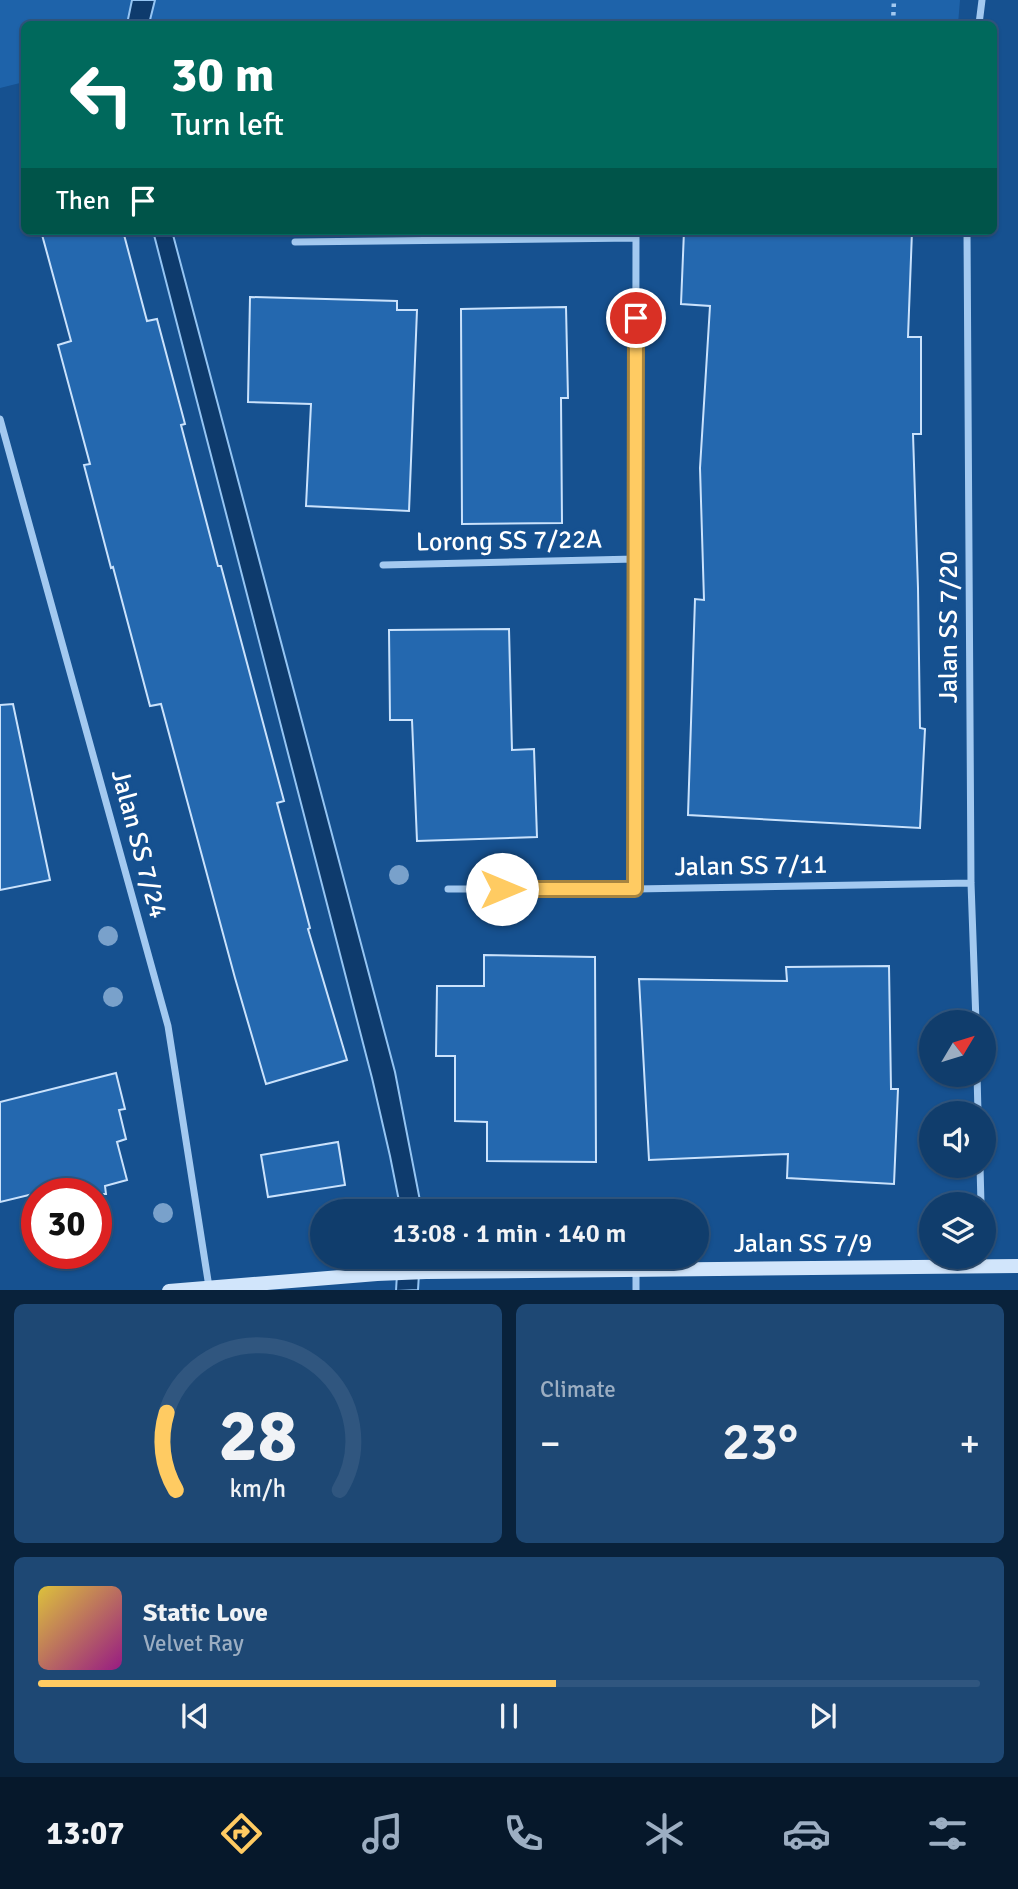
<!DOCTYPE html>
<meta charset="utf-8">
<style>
:root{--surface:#103d6c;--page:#1e4874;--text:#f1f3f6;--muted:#9caec2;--line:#30567f;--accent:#ffcb62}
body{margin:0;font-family:Signika,sans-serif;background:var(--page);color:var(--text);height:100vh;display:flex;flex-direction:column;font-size:26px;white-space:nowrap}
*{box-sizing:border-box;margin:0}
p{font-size:23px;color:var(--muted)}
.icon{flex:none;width:38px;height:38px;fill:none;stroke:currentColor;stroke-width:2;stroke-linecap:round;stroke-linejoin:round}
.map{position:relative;height:1290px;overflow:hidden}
.drawer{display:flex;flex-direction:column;gap:14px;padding:14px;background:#09223b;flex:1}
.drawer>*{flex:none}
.banner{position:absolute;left:21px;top:21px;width:976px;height:214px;border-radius:10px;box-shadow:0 2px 5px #0004,0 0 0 2px var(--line);background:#00695c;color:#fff;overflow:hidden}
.needle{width:46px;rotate:52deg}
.fabs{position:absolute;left:919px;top:1010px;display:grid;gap:14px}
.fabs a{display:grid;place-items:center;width:77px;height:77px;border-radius:50%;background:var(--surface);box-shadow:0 2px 5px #0004,0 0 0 2px var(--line);font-size:35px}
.speed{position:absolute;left:21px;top:1178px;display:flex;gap:14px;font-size:35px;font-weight:700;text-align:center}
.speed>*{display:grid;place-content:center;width:91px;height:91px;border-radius:50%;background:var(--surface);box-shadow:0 2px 5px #0004,0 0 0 2px var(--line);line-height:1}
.speed .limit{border:10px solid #d22;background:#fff;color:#111}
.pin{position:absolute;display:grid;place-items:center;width:60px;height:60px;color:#fff;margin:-30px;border:4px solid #fff;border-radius:50%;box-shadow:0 2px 7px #0007}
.me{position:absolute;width:77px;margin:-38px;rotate:90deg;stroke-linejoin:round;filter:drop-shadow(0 0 5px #0008)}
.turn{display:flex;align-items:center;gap:24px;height:147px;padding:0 35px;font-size:32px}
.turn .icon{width:91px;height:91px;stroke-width:2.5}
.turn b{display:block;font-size:49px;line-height:60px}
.then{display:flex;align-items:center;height:66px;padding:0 35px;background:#0003;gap:14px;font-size:26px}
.big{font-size:52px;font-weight:600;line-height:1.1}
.drawer .widget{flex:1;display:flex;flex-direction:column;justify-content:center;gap:10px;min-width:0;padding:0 24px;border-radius:10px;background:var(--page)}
.drawer .dial{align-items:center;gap:0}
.dial svg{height:182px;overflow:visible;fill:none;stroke:var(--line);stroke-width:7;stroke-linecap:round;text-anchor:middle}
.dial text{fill:var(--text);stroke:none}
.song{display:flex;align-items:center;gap:21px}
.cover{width:84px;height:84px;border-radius:10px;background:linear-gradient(135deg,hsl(50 70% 55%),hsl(310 70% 35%))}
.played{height:7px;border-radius:4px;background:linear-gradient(90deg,var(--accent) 55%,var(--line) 55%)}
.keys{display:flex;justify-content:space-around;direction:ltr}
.heat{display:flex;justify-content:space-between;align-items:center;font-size:38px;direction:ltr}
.drawer .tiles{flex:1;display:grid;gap:14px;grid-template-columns:1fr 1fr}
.widget:last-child{grid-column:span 2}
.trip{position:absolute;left:310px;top:1199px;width:399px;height:70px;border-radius:35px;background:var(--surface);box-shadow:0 2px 5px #0004,0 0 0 2px var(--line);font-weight:600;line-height:70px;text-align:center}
.menu{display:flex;height:112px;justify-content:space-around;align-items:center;background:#06182b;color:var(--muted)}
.menu .icon{width:49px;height:49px}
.menu .selected{color:var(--accent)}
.menu b{font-size:32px;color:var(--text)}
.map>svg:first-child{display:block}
.green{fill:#1e63aa}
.water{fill:#0e3b6d;stroke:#95c5f3;stroke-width:2}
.building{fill:#2468af;stroke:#cae2fc;stroke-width:2}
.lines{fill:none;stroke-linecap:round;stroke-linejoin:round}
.path{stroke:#a3c9f0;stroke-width:4.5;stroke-dasharray:3.5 5;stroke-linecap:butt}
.street{stroke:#a3c9f0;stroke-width:7}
.secondary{stroke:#d1e5fb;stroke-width:14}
.tree{fill:#79a1cb}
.route-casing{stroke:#a68440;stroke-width:18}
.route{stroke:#ffcb62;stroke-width:12}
.labels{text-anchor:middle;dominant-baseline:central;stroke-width:7;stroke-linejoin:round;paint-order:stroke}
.street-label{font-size:26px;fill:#fff;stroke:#165190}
</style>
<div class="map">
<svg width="1018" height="1291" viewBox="0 0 1018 1291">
<rect width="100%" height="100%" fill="#165190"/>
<path class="green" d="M0,0H960L958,24H24V82L0,88Z"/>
<path class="water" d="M132,0H155L149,24H127Z
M153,231H172L395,1072L422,1211H401L390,1156L372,1078Z
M398,1257H420L418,1290L396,1291Z"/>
<path class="building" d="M41,231H123L147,321L157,319L185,424L181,425L218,566H221L284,801L277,803L310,928L308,929L347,1060L266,1084L235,978L161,704L150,706L113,567L111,568L84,465L90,464L58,345L71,341Z
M684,231H912L908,337H921V434H913L918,588L920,728L925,729L920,828L688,815L695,599L704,600L700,468L710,306L681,304Z
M250,297L397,301V310H417L409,511L306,506L311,404L248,402Z
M566,307L568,398H561L562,523L462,524L461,309Z
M509,629L512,750L534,749L537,837L417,841L412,720H390L389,630Z
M13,704L50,880L0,890V705Z
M484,955L595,957L596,1162L487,1161V1122L455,1121V1056H436L437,986H484Z
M889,966L891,1089H898L894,1184L787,1178L788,1154L649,1160L639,979L787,981L786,967Z
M116,1073L125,1109L119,1110L126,1139L117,1142L127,1180L105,1186L106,1194H33L0,1202V1102Z
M338,1142L345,1185L268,1197L261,1155Z"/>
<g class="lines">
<path class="path" d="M893,24L894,0"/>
<path class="street" d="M979,24L982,0
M967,231L971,883L976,1022
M295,242L636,238
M0,419L168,1026L209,1287
M383,565L635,559
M448,889H635L971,883
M635,889L636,231
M977,1074L978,1113
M980,1166L981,1204
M636,1270V1291"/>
<path class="secondary" d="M169,1291L377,1274L426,1272L1018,1266"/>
</g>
<g class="tree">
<circle cx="399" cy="875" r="10"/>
<circle cx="108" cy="936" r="10"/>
<circle cx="113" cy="997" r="10"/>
<circle cx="163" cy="1213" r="10"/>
</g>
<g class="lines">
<defs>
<path id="route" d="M502,889H635L636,318"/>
</defs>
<use href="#route" class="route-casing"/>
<use href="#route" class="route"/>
</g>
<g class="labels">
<g class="street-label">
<text transform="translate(509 541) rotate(-1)">Lorong SS 7/22A</text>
<text transform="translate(949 627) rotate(-90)">Jalan SS 7/20</text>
<text transform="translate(139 844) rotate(75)">Jalan SS 7/24</text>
<text transform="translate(751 866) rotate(-1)">Jalan SS 7/11</text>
<text x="803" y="1244">Jalan SS 7/9</text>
</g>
</g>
</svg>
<div class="fabs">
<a><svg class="needle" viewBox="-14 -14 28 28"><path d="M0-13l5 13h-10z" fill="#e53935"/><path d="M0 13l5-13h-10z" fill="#9caec2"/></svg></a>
<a><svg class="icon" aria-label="sound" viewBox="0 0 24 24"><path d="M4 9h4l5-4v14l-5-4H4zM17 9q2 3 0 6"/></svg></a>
<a><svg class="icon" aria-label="layers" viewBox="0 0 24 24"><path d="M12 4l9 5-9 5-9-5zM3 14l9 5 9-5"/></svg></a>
</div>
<div class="speed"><div class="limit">30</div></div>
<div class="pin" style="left:636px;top:318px;background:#d93025"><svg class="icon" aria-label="arrive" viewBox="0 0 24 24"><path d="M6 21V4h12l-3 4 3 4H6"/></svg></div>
<svg class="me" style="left:502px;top:889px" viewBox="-20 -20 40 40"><circle r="19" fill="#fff"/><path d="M0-13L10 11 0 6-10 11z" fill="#ffcb62"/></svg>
<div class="trip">13:08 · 1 min · 140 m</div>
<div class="banner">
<div class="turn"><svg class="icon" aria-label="left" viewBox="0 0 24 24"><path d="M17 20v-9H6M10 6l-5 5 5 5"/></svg><div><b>30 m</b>Turn left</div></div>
<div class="then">Then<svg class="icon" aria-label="arrive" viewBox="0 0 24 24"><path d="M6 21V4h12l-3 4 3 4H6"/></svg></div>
</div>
</div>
<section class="drawer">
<div class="tiles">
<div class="widget dial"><svg viewBox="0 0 100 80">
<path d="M14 69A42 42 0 1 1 86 69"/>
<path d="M14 69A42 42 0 0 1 10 35" stroke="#ffcb62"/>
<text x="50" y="56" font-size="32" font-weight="700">28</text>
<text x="50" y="72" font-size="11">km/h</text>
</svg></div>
<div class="widget"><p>Climate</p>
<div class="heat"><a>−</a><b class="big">23°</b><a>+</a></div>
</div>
<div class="widget">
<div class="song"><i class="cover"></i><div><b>Static Love</b><p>Velvet Ray</p></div></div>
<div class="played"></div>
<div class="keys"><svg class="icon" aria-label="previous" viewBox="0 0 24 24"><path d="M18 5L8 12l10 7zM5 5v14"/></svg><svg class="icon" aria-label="pause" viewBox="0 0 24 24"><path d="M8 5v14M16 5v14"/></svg><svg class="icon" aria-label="next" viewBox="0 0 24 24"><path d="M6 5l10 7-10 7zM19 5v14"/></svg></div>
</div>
</div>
</section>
<nav class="menu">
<b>13:07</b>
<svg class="icon selected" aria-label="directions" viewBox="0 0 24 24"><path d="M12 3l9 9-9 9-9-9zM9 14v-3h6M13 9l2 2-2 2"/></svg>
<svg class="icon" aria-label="music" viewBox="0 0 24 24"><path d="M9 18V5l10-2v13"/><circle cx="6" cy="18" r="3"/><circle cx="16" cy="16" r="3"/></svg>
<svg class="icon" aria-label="phone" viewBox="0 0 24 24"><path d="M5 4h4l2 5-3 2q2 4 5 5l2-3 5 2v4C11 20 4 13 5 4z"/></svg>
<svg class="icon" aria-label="climate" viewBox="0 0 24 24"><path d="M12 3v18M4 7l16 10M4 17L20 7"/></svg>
<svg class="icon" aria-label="car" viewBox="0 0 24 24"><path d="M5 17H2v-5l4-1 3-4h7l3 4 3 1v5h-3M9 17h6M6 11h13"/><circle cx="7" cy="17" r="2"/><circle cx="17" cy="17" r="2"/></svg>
<svg class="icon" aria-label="filters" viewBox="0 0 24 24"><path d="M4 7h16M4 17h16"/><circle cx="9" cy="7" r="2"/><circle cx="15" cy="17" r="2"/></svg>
</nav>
